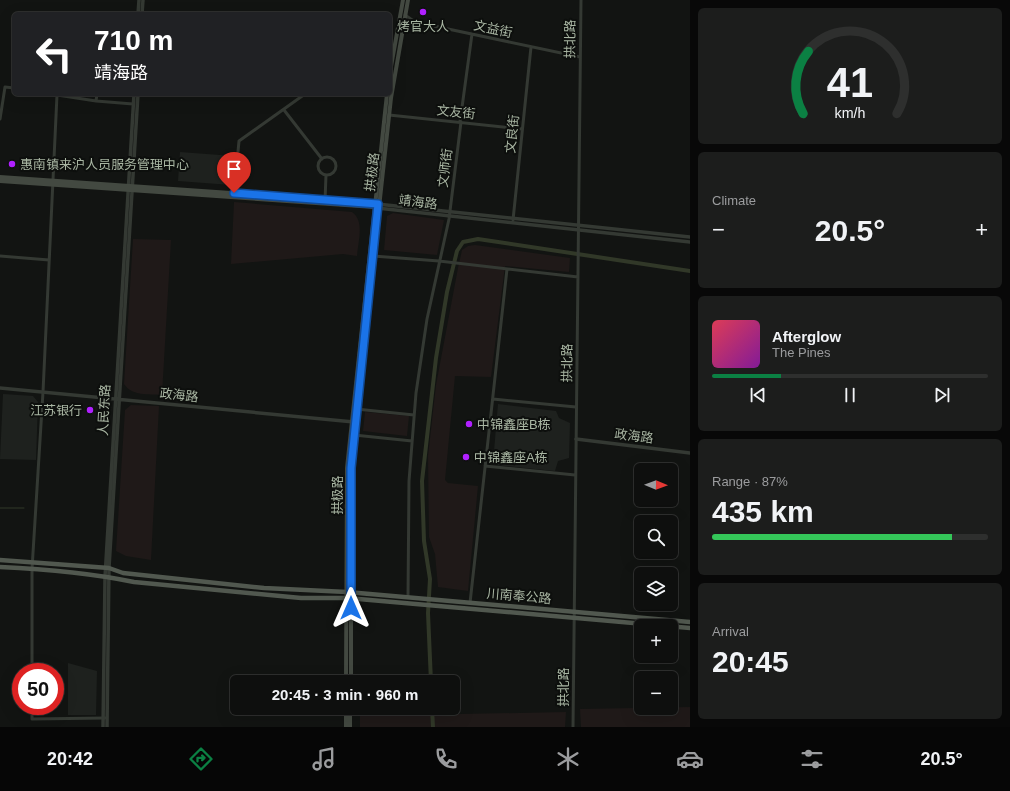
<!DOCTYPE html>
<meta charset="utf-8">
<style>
:root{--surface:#0e0f0e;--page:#1c1d1c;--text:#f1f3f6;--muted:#9b9c9e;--line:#2e2f2e;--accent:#0b8043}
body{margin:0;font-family:Arial,"Noto Sans SC",sans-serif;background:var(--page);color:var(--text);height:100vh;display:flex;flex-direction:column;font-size:15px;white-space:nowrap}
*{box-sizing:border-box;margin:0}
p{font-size:13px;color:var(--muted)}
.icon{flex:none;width:22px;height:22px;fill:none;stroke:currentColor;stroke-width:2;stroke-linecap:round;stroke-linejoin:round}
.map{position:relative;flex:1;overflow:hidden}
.details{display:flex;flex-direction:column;gap:8px;padding:8px;background:#080808;width:320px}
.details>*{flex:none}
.top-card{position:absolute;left:12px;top:12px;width:380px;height:84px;border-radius:6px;box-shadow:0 4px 16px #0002,0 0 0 1px var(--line);background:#202124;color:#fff;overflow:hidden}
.needle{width:26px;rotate:91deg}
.fabs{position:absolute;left:634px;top:463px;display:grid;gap:8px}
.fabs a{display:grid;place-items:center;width:44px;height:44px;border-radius:6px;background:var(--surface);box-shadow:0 4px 16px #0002,0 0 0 1px var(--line);font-size:20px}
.speed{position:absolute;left:12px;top:663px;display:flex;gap:8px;font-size:20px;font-weight:700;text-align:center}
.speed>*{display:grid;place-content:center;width:52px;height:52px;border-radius:50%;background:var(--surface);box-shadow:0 4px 16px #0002,0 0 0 1px var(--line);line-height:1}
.speed .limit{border:6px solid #d22;background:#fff;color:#111}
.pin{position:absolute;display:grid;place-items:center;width:34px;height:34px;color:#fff;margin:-41px -17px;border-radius:50% 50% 50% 0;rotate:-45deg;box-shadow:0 0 4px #0007}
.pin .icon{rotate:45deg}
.me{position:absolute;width:44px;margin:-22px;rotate:0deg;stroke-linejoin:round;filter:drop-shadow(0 0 3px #0008)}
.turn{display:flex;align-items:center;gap:14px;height:84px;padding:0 16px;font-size:18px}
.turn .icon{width:52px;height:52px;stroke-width:2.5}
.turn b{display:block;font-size:28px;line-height:34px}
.big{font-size:30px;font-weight:800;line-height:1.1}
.details .tile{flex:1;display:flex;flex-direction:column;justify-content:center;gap:6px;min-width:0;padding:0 14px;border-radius:6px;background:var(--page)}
.details .dial{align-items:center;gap:0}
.dial svg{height:104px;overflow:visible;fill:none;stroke:var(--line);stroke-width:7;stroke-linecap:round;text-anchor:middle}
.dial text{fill:var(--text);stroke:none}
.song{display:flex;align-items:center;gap:12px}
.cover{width:48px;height:48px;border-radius:6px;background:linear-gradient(135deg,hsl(350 70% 55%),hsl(290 70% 35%))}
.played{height:4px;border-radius:2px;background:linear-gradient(90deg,var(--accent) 25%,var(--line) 25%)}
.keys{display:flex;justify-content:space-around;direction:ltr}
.heat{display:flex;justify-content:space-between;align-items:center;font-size:22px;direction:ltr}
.charge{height:6px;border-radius:3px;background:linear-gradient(90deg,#34c759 87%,var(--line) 0)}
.trip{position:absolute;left:230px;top:675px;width:230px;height:40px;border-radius:6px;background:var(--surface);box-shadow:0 4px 16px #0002,0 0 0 1px var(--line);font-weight:800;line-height:40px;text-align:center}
.tabs{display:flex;height:64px;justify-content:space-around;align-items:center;background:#060606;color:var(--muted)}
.tabs .icon{width:28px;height:28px}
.tabs .on{color:var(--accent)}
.tabs b{font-size:18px;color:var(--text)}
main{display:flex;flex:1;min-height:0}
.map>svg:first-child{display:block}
.built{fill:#1e211e}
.green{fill:#1f1918}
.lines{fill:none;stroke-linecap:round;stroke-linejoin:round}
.stream{stroke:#313828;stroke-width:1}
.canal{stroke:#313828;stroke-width:4}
.minor{stroke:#343933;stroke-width:3}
.tertiary{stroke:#343933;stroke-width:3.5}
.secondary{stroke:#434941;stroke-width:4}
.primary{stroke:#51584f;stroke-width:4.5}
.route-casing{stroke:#114b97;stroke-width:10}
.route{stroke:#1a73e8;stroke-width:7}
.poi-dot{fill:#b020ff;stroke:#0d0f0d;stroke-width:1.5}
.labels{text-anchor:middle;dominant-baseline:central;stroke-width:4;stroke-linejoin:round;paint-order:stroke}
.poi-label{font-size:13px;fill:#a9b6a3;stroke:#0d0f0d;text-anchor:start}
.street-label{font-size:13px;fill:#a9b6a3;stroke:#0d0f0d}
</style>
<main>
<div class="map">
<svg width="690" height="727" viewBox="0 0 690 727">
<rect width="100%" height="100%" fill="#121412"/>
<path class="built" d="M180,152L233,156L231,185L178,181Z
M3,394L33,396L38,402L36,460L0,459Z
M498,404L556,411L559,418L570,423L569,458L558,461L555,471L495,465L493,463Z
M68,663L97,671L96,715H68Z"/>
<path class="green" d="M234,202L352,212C365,221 358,241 357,256L343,254L231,264Z
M393,213L444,220L437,255L384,250L387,216Z
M133,239L171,240L162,395C148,394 132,396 124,384Z
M475,245L570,258L569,272L505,266L491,377L455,376L445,480L448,483L478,486L468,591L438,587L435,554L429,537L428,456L436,385L458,268L462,250L468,246Z
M131,405L159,406L151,560L126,556L116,551L125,410Z
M365,412L409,416L407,436L363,431Z
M690,707V727H581L580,709Z
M566,712L565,727H360V716Z"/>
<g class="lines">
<path class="stream" d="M0,508H24"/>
<path class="canal" d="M431,682L428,613L430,579L424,541L422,481L436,358L447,292L457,251L463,242L478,239L690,271
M432,708L433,727"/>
<path class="minor" d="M405,15L415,22L580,57
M51,94L57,95
M96,101L133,104
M284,110L322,159
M389,115L522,129
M0,119L5,87L14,88
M460,122L472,34
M318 166a9 9 0 1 1 18 0a9 9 0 1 1-18 0Z
M234,194L239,141L305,94
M325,201L326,175
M513,220L531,47
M0,256L49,260
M373,256L439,261L578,277
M493,399L576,407
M356,409L414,415
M354,435L412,441
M485,466L575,475
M408,597L409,481L416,393L427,319L449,219L461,122
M470,603L507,269
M32,672V569L43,392L57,95L96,101L97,94
M32,706V719L105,718
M573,727L581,0"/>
<path class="tertiary" d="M138,14L139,0
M142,14L143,0
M377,204L690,237
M377,208L690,242
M0,388L354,422
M576,439L690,453
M103,727L105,577L134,94
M107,727L109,568L138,94"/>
<path class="secondary" d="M390,72L403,0
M0,177L374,203
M0,181L374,207
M346,682L347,468L387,94
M351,682V496L352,454L391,98L408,0
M346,727V708
M350,727V708"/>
<path class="primary" d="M0,560L109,568L123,573L264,588L347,592L690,622
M0,567C45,569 90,573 134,582L301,598H347L690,628"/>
</g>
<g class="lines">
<defs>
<path id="route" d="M234,193L378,204L351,468V608"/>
</defs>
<use href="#route" class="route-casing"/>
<use href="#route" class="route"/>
</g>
<g class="poi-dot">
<circle cx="423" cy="12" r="4"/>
<circle cx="12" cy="164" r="4"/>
<circle cx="90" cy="410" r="4"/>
<circle cx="469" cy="424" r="4"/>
<circle cx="466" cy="457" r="4"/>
</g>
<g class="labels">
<g class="poi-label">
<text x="423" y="26" text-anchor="middle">烤官大人</text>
<text x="20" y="164">惠南镇来沪人员服务管理中心</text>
<text x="82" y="410" text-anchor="end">江苏银行</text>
<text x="477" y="424">中锦鑫座B栋</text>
<text x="474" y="457">中锦鑫座A栋</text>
</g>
<g class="street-label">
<text transform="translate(493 29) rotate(12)">文益街</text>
<text transform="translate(570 39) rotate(-89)">拱北路</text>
<text transform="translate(456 112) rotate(6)">文友街</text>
<text transform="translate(512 134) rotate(-84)">文良街</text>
<text transform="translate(445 168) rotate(-83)">文师街</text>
<text transform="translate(372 172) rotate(-83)">拱极路</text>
<text transform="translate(418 202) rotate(7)">靖海路</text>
<text transform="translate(567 363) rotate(-89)">拱北路</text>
<text transform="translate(179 395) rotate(6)">政海路</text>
<text transform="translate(104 410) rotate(-87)">人民东路</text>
<text transform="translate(634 436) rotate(7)">政海路</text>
<text transform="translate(337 495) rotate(-90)">拱极路</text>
<text transform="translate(519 596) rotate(5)">川南奉公路</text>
<text transform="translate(563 687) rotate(-90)">拱北路</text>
</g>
</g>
</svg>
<div class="fabs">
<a><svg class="needle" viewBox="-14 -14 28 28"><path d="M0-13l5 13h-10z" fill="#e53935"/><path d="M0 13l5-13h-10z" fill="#9b9c9e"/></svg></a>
<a><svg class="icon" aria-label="search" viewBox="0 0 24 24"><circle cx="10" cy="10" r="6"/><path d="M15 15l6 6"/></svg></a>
<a><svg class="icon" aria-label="layers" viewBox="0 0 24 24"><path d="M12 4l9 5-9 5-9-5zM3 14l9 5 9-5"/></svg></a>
<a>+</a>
<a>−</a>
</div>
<div class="speed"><div class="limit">50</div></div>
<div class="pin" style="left:234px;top:193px;background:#d93025"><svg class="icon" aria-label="arrive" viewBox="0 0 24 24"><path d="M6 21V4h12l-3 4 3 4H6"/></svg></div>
<svg class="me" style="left:351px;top:608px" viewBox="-20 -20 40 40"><path d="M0-17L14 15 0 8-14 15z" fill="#1a73e8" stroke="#fff" stroke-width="4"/></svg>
<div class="trip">20:45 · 3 min · 960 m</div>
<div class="top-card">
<div class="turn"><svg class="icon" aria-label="left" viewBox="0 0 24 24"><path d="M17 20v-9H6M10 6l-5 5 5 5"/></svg><div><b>710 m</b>靖海路</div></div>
</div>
</div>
<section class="details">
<div class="tile dial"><svg viewBox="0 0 100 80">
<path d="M14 69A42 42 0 1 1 86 69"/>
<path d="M14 69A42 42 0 0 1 18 21" stroke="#0b8043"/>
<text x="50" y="56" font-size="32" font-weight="700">41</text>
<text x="50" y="72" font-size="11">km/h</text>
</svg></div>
<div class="tile"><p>Climate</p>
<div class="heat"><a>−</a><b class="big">20.5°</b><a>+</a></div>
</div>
<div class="tile">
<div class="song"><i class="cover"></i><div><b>Afterglow</b><p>The Pines</p></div></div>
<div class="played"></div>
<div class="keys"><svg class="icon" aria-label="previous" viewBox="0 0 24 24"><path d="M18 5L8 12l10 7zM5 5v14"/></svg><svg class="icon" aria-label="pause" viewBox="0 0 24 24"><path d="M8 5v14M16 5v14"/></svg><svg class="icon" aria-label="next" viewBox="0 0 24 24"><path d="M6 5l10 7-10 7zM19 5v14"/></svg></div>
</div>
<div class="tile"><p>Range · 87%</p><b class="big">435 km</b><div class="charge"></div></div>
<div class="tile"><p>Arrival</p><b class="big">20:45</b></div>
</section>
</main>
<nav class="tabs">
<b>20:42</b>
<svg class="icon on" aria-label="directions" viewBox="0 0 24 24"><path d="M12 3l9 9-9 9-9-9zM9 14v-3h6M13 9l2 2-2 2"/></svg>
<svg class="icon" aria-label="music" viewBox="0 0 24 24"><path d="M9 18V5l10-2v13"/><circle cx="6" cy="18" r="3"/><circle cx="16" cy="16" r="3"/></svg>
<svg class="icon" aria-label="phone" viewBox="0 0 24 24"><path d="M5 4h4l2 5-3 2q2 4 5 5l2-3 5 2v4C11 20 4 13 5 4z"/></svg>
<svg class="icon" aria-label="climate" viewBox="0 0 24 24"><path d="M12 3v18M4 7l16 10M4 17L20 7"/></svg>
<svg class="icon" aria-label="car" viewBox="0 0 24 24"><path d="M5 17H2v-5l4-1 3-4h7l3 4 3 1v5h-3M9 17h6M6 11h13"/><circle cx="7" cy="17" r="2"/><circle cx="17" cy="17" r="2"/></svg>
<svg class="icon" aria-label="filters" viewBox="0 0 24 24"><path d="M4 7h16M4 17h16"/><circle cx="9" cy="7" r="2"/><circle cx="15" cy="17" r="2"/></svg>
<b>20.5°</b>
</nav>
